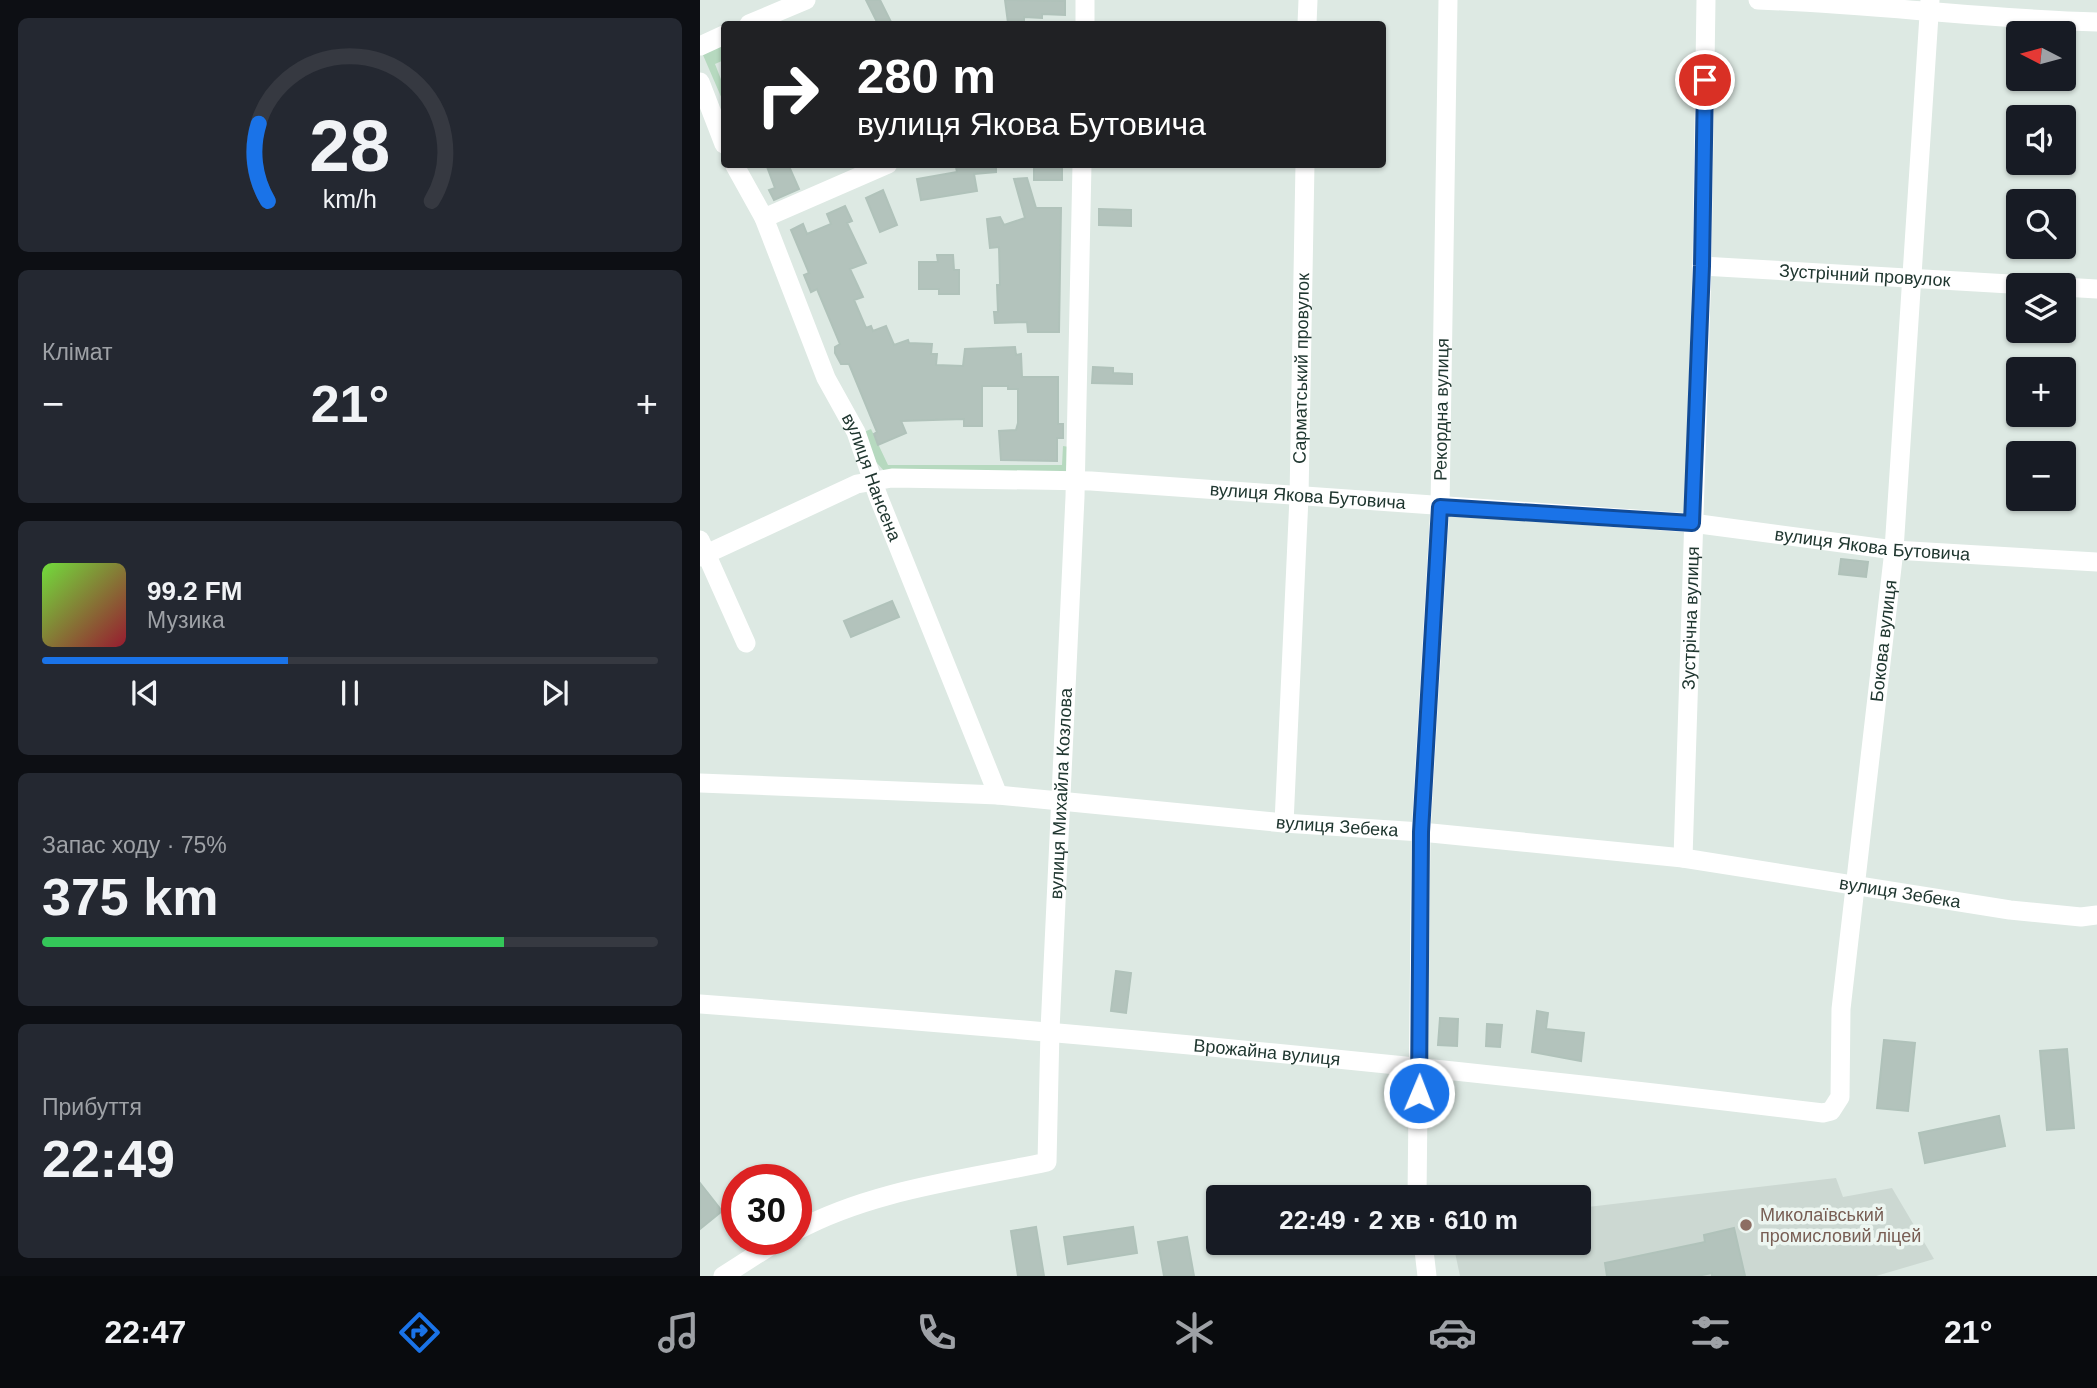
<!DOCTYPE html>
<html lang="uk">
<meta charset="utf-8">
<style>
:root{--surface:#171b24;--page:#242831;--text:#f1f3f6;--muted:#9ea1a6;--line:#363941;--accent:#1a73e8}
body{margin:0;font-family:Arial,sans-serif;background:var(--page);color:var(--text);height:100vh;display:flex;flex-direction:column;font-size:26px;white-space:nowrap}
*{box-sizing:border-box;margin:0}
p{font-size:23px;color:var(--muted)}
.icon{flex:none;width:38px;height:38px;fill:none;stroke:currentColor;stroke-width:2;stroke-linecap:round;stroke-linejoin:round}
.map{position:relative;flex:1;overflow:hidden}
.side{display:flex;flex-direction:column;gap:18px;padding:18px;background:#0d0f14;width:700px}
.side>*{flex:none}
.top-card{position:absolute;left:21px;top:21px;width:665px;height:147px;border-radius:7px;box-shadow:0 2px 5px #0004;background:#202124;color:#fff;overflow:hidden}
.needle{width:46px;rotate:276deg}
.tools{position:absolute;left:1306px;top:21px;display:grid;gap:14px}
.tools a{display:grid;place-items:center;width:70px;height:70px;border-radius:7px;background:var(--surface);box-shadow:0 2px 5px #0004;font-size:35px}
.speed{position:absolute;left:21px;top:1164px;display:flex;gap:14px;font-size:35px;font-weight:700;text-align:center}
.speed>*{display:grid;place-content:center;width:91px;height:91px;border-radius:50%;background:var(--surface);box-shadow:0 2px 5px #0004;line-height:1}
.speed .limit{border:10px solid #d22;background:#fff;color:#111}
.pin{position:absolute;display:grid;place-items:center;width:60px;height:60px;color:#fff;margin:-30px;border:4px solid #fff;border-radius:50%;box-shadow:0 2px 7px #0007}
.me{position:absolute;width:77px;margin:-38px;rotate:1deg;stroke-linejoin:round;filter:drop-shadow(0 0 5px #0008)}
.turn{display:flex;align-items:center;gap:24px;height:147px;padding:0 21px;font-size:32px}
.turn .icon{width:91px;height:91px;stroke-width:2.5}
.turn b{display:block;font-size:49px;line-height:60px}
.big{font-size:52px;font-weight:800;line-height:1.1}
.side .tile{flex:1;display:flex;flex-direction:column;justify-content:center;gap:10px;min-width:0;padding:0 24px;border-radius:10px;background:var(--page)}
.side .dial{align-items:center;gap:0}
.dial svg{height:182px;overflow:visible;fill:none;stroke:var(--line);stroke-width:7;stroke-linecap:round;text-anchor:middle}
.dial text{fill:var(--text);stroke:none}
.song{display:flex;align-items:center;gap:21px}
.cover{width:84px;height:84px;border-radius:10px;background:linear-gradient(135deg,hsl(100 70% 55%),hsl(350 70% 35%))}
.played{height:7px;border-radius:4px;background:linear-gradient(90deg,var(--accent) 40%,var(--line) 40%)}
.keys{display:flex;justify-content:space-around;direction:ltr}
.heat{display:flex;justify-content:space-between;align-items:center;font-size:38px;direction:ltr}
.charge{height:10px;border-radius:5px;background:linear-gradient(90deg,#34c759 75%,var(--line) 0)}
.trip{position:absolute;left:506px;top:1185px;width:385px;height:70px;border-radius:7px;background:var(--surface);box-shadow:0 2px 5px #0004;font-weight:800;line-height:70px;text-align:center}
.tabs{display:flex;height:112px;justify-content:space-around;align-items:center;background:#090b0e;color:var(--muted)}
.tabs .icon{width:49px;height:49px}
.tabs .current{color:var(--accent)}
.tabs b{font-size:32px;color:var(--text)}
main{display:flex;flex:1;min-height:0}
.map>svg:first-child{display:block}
.built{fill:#ccd8d2}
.green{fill:#b6d9bf}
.building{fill:#b3c3bc;stroke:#b0c2ba;stroke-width:2}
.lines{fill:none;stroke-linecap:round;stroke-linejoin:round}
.minor{stroke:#fff;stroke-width:19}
.route-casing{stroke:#114b97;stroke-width:18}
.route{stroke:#1a73e8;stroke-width:12}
.education-dot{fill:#8d6e63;stroke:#edf6f1;stroke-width:2.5}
.labels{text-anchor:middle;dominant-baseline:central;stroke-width:7;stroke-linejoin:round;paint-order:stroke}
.street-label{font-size:18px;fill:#203730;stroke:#edf6f1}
.education-label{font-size:18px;fill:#785e54;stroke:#edf6f1;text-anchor:start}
</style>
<main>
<section class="side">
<div class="tile dial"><svg viewBox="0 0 100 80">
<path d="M14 69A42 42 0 1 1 86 69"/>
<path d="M14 69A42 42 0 0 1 10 35" stroke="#1a73e8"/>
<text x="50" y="56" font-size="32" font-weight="700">28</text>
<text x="50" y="72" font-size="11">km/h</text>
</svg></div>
<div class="tile"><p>Клімат</p>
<div class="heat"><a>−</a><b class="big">21°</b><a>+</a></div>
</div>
<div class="tile">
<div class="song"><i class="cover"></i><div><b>99.2 FM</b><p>Музика</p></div></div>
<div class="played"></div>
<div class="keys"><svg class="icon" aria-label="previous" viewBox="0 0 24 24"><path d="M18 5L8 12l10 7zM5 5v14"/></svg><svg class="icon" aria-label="pause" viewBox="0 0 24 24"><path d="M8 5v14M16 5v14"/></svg><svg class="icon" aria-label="next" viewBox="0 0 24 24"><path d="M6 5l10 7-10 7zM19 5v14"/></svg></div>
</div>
<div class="tile"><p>Запас ходу · 75%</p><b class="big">375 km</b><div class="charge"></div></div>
<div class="tile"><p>Прибуття</p><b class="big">22:49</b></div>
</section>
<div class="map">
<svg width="1397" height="1276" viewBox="0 0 1397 1276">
<rect width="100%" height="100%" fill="#dde9e3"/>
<path class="built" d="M1136,1178L1143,1197L1192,1188L1234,1259L1176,1276H760L753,1243L878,1242L879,1208Z"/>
<path class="green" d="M24,41V60L15,64L24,87L22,99L3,55Z
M171,429L188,465H362L363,446L369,447L366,473H186L176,462L164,432Z"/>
<path class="building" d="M166,0H180L192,24H178Z
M305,0L365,1V15L342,14V18L324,17V21L308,23Z
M66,164H88L99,189L74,200L69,190L75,188Z
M260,164H296V172L274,174L277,191L221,200L217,179L257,172L256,167Z
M334,164H362V180H334Z
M327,178L336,208H361L359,332H328L327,322L295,323L294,312H298L297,285H300L299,247L290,248L287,219L300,217L304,225L325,218L314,179Z
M183,190L197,225L180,232L166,198Z
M145,206L152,221L147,223L166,263L150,269L163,297L154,300L166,328L171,326L173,331L186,326L194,345L208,340L209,343L232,344L231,354H237L236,365L263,366L265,349L315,347L316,355L321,354L322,377H358V424H363V438H357V461L301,460L299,431L316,430L318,423V389H308V386H282V426H264V419L201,421L206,433L178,445L174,434L177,432L149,364H141L135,353V347L140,344L117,289L111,292L104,275L109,273L91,230L103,224L107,234L131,224L127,214Z
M399,209L431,210V226L399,225Z
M237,255H253L254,270H259V294H239V289H219V262H238Z
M393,367L413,368V373L432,374V384L392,383Z
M1141,559L1168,562L1166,577L1139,574Z
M192,601L199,617L151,637L144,621Z
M416,971L431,973L426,1013L411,1011Z
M837,1011L848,1013L846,1029L884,1033L881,1061L832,1052Z
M740,1018L758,1019L757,1046L738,1045Z
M787,1024L802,1025L800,1047L786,1046Z
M1184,1040L1215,1043L1208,1111L1177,1108Z
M1367,1049L1374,1128L1347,1130L1340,1051Z
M1299,1116L1305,1146L1225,1163L1219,1133Z
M0,1183L22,1211L0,1229Z
M336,1227L344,1276H318L311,1231Z
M433,1227L437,1253L368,1264L364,1237Z
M1034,1228L1045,1276H1012V1273L997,1276H907L905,1263L1005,1242L1004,1235Z
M487,1237L494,1276H464L458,1242Z"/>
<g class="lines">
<g class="minor">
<path d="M1058,0C1171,4 1284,19 1397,22"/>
<path d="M49,24L106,0"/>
<path d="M385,24V0"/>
<path d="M607,24L608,0"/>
<path d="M0,46L24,35"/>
<path d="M0,82L24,144"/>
<path id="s1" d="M34,164L64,218L126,378L156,432L178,496L298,795"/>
<path d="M64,218L188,164"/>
<path id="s2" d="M1002,266L1327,285"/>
<path d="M1363,287L1397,289"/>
<path d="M0,540L46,643"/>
<path id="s3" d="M0,557L157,484L192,478L391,481L992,523L1194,550L1397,562"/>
<path id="s4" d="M0,783L298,795L584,823L721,832L983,858L1310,910L1381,917L1397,915"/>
<path id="s5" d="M584,823L599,497L605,164"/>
<path id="s6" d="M983,858L1002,266L1006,0"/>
<path id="s7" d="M0,1004C375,1032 749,1067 1123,1113L1131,1111L1140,1097L1141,1009L1194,550L1230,0"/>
<path id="s8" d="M717,1197L721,832L740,507L748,0"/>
<path id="s9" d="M96,1231C172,1190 263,1180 347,1162L350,1030L375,497L382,164"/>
<path d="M723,1242L727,1276"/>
<path d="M23,1276L81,1239"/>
</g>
</g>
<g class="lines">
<defs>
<path id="route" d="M719,1093L721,832L740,507L992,523L1002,266L1005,80"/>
</defs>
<use href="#route" class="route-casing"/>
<use href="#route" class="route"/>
</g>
<circle class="education-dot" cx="1046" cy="1225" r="7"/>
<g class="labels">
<g class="street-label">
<text stroke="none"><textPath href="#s2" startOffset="163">Зустрічний провулок</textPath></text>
<text stroke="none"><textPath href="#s5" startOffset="455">Сарматський провулок</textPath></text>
<text stroke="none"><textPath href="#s8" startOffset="788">Рекордна вулиця</textPath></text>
<text stroke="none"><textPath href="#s1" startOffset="343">вулиця Нансена</textPath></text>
<text stroke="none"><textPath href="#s3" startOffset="625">вулиця Якова Бутовича</textPath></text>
<text stroke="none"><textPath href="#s3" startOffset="1192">вулиця Якова Бутовича</textPath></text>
<text stroke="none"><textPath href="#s6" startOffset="240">Зустрічна вулиця</textPath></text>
<text stroke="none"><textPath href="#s7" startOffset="1612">Бокова вулиця</textPath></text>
<text stroke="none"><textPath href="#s9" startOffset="630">вулиця Михайла Козлова</textPath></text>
<text stroke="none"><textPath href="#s4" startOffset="639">вулиця Зебека</textPath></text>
<text stroke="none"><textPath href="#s4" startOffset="1206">вулиця Зебека</textPath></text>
<text stroke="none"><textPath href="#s7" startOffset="569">Врожайна вулиця</textPath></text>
</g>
<g class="education-label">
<text x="1060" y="1215">Миколаївський<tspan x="1060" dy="21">промисловий ліцей</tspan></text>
</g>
</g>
</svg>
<div class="tools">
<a><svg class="needle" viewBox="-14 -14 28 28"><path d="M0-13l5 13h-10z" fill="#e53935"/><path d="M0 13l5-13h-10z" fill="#9ea1a6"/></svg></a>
<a><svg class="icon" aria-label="sound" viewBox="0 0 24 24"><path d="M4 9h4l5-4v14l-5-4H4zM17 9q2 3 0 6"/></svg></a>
<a><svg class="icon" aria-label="search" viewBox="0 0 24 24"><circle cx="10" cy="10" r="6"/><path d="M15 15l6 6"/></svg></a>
<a><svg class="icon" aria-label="layers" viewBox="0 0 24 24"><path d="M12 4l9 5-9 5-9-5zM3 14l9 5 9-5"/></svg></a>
<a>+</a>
<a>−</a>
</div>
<div class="speed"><div class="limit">30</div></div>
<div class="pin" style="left:1005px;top:80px;background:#d93025"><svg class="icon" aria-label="arrive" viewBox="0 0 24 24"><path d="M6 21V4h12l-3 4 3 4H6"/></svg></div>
<svg class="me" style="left:719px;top:1093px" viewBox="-20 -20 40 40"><circle r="17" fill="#1a73e8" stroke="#fff" stroke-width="3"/><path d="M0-11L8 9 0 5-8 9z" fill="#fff"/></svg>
<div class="trip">22:49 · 2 хв · 610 m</div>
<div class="top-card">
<div class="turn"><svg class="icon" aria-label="right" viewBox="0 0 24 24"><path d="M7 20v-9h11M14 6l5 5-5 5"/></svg><div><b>280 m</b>вулиця Якова Бутовича</div></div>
</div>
</div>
</main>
<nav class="tabs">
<b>22:47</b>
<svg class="icon current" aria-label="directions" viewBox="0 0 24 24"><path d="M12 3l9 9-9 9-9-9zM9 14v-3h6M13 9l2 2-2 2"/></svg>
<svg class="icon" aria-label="music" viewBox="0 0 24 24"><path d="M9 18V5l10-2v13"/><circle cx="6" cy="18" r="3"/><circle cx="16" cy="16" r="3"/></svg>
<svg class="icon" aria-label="phone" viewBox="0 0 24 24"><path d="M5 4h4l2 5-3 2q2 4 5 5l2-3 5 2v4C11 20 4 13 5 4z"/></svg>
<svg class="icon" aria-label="climate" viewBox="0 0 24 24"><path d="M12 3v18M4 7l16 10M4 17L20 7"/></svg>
<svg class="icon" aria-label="car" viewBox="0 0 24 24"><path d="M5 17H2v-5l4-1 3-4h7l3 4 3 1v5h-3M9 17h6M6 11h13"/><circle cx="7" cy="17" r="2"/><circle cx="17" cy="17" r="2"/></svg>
<svg class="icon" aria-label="filters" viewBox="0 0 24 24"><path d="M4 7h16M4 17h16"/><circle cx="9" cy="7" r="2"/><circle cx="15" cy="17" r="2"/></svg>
<b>21°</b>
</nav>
